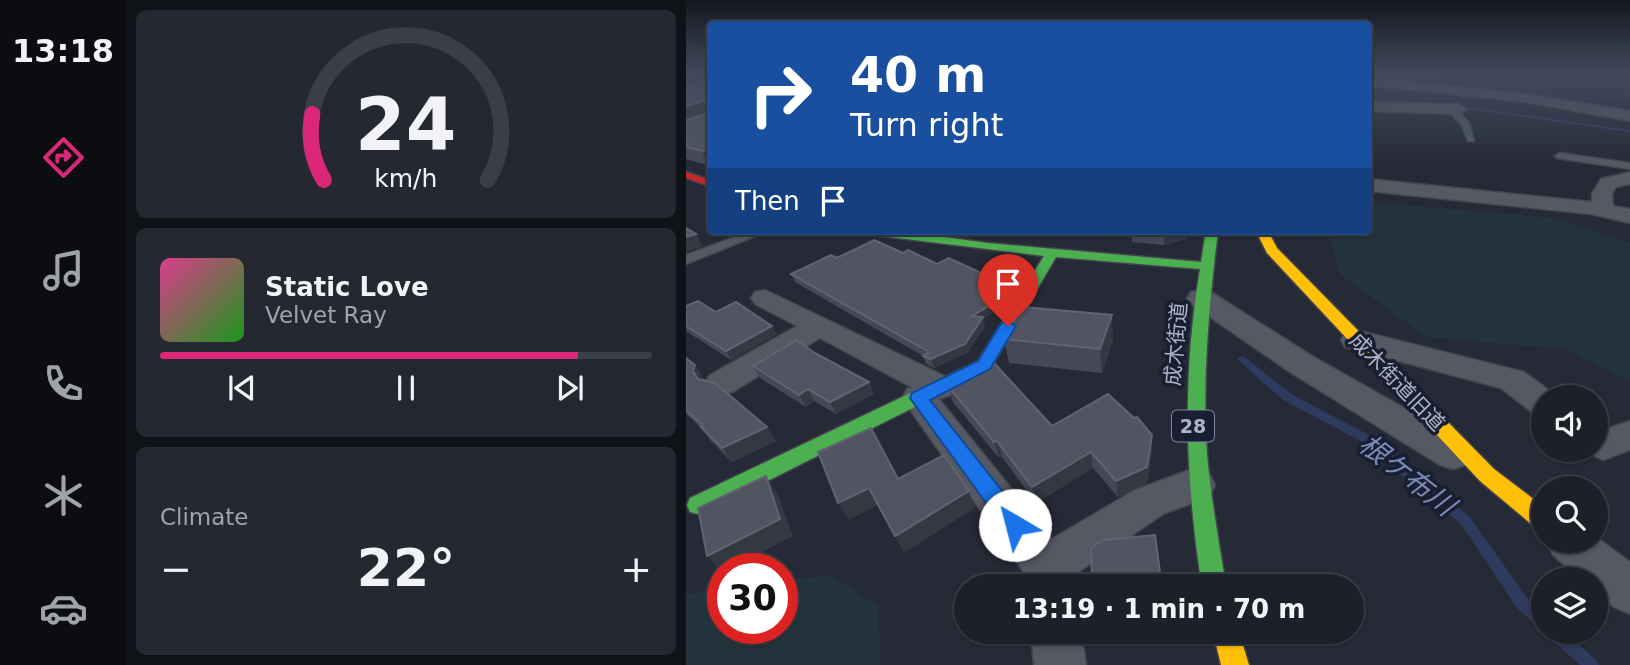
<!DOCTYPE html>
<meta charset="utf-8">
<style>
:root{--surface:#1c2028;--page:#252830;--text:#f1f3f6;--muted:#a0a3a8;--line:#3a3e45;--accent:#db2777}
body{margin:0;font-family:"DejaVu Sans","Noto Sans JP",sans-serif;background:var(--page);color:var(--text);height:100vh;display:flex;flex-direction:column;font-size:26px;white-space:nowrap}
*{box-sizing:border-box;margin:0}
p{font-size:23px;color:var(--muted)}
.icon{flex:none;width:38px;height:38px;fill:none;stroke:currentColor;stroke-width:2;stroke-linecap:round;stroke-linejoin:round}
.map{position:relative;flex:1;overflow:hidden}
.sheet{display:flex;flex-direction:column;gap:10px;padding:10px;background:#0f1216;width:560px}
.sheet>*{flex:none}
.guide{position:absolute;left:21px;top:21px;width:665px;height:214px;border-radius:7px;box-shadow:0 2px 5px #0004,0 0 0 2px var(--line);background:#1a4fa0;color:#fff;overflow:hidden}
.buttons{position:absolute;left:845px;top:385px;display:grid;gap:14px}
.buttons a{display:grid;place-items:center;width:77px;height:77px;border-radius:50%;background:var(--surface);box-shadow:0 2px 5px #0004,0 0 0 2px var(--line);font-size:35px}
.speed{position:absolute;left:21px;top:553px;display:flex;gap:14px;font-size:35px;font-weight:700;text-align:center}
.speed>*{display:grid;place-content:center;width:91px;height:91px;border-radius:50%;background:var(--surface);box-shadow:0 2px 5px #0004,0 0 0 2px var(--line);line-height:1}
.speed .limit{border:10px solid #d22;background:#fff;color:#111}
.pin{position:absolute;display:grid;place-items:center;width:60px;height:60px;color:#fff;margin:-72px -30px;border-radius:50% 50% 50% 0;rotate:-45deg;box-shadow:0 0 7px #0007}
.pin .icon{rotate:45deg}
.me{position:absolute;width:77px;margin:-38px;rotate:323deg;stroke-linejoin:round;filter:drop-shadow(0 0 5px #0008)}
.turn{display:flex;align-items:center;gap:24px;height:147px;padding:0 28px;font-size:32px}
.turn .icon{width:91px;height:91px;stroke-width:2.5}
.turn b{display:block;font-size:49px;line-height:60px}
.then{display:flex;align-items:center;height:66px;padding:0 28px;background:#0003;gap:14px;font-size:26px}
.big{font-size:52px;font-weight:700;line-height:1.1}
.sheet .widget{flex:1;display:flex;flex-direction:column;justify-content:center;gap:10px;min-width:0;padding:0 24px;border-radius:10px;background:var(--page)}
.sheet .dial{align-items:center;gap:0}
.dial svg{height:182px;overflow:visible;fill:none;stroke:var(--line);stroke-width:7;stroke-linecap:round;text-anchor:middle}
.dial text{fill:var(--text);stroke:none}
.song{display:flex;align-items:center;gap:21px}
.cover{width:84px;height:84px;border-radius:10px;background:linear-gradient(135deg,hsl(330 70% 55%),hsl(120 70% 35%))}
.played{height:7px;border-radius:4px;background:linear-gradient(90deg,var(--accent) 85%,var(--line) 85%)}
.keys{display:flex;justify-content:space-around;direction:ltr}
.heat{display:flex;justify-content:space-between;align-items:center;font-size:38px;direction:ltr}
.trip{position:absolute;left:268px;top:574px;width:410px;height:70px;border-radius:35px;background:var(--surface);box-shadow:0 2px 5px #0004,0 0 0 2px var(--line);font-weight:700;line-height:70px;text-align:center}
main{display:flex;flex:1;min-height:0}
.menu{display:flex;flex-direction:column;width:126px;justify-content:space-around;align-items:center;background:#0b0d10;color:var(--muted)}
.menu .icon{width:49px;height:49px}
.menu .active{color:var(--accent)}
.menu b{font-size:32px;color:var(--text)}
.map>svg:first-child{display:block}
.green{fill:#23343c}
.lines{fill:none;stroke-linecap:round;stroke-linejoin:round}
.stream{fill:#2f3b5e;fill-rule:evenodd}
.lane-casing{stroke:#42454e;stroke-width:3}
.street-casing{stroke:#42454e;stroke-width:3}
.fast-casing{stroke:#42454e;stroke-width:3}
.slow-casing{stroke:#42454e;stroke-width:3}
.jam-casing{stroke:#42454e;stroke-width:3}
.lane{fill:#565964;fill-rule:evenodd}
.street{fill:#565964;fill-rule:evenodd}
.fast{fill:#4caf50;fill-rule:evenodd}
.slow{fill:#ffc107;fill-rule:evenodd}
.jam{fill:#c62828;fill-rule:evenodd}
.wall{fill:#464955}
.shaded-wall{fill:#343843}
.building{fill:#515561;stroke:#606471;stroke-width:2}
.route{fill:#1a73e8;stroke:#114b97;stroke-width:2}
.labels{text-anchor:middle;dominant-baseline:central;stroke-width:7;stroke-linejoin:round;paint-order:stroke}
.shield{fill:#191f30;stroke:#81879a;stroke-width:2}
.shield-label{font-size:19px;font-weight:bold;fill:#aeb4c8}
.street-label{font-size:21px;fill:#aeb4c8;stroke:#191f30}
.near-water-label{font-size:28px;font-style:italic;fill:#7b8bb7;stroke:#191f30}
</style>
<main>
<nav class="menu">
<b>13:18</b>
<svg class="icon active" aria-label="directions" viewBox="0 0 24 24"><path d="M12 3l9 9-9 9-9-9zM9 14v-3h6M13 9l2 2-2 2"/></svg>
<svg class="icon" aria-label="music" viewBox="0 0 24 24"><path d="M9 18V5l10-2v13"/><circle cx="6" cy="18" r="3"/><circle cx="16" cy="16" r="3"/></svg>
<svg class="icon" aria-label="phone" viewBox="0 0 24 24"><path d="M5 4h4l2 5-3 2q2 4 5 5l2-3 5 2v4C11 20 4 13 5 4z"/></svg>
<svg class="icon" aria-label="climate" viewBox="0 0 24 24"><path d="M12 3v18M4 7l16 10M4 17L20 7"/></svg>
<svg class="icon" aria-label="car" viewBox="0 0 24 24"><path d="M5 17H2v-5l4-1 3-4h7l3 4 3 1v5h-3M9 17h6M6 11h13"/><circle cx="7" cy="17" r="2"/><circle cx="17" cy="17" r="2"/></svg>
</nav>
<section class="sheet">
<div class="widget dial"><svg viewBox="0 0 100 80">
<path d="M14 69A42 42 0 1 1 86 69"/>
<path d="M14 69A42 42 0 0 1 9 40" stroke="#db2777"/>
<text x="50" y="56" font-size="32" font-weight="700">24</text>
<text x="50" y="72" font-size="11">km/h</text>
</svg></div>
<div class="widget">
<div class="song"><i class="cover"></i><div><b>Static Love</b><p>Velvet Ray</p></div></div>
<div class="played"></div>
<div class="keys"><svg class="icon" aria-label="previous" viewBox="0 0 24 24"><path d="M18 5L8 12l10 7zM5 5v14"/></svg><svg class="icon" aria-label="pause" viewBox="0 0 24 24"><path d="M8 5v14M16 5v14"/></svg><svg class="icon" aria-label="next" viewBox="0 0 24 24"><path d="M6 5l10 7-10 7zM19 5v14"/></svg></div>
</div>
<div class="widget"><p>Climate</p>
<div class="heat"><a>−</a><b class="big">22°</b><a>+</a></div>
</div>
</section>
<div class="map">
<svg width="944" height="665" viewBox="0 0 944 665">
<rect width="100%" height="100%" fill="#262a36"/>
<path class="green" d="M683,202L868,218L944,243V381L880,349L741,337L652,273L643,231H682Z
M143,575L193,606L194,665H0V594L37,589V628H96V581Z"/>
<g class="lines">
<path class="stream" d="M769,105L944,130V132L767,107Z
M556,356L559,357L605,394L681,434L783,516L841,598L858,612V629L853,627L831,608L775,524L673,440L597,400L553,361L551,359L553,357Z
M861,632H879L910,660L913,665H894L863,637Z"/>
<defs>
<path id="lane" d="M763,107H769L783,123L788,141H782L775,124L763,111Z
M874,153L944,163V169L871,158L869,156Z
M65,231H82L0,264V255Z"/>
<path id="street" d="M682,77L841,94L944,111V121L841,102L682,85Z
M682,102L773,104L781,109L773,114L682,111Z
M944,172V184L930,187L926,194L927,206L944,209V223L905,214L682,191V179L906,202V194L915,179Z
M79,290L265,379L270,387L265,395L253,399L366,539L449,490L509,468L523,473L529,485L523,497L477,514L385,577L387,586H341L339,574L216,398L221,389L227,388L134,338L48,391L36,395L24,391L19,383L24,375L111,326L69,304L65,298L69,292Z
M515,290L525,292L626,356L780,443L786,454L780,465L767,469L754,465L604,372L505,304L501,298L505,292Z
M670,330L838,372L872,397H858V415L846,412L815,388L659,347L655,340L659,333Z
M944,421V450L917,460L897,450H910V426L920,429Z
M910,537L944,562V614L928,607L910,592V579H895L867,555L860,541H910Z
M345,632H395L400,665H348Z"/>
<path id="fast" d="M181,231H214L302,243L515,262L520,231H532C523,305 516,380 521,454C525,499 533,542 540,586H516C499,480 496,375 514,269L370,257L304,369L20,512L12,514L4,512L1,505L4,498L292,361L358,256L187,235Z"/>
<path id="slow" d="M570,231H582L591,248L808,469L858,507V531L850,528L794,481L581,253Z
M527,632H553L563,665H535Z"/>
<path id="jam" d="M0,172L24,180V186L0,178Z"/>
</defs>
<use href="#lane" class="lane-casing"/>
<use href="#street" class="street-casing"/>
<use href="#fast" class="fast-casing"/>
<use href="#slow" class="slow-casing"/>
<use href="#jam" class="jam-casing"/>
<use href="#lane" class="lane"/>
<use href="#street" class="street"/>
<use href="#fast" class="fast"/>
<use href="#slow" class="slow"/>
<use href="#jam" class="jam"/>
</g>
<path class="wall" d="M0,74H24V166L0,159Z
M682,74H752L749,82Z
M446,231H501L500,239L478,245L446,242Z
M217,253L251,264L321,292L308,312L297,319L299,326L281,353L248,368L240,364L237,356L109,282L105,274L151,258Z
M0,306L30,312L91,334L45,360L0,331Z
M318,339H427L416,373L323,363Z
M127,352L183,382L188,394L150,414L128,401L120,407L74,378L67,366Z
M0,358L18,379V380L81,427L90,441L46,462L25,441L15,428L0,414Z
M262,386L366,426L466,451L461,483L432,497L407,468L350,503L316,457L313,458L267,402Z
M475,580V586H406Z"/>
<path class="shaded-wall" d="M0,74H23L24,80L0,87Z
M17,101L23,113L0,121V106Z
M24,149V166L16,151Z
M478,231H501L500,239L478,245Z
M10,234L17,246L0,252V237Z
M319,284L321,292L308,312L297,319L299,326L281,353L248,368L245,359L286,316Z
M426,315L427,339L416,373L414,349Z
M86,326L91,334L45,360L40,351Z
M9,365L18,379L17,384L22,392L7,371Z
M183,382L188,394L150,414L144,402Z
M122,389L128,401L120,407L113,395Z
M81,427L90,441L46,462L36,448Z
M466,435V451L461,483L432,497L430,481Z
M311,441L316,457L313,458L308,442Z
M405,452L407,468L350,503L346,487Z
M80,476L92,494L107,536L44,569H37V572L21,556Z
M183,488L192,505L163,520L152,503Z
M283,491L289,508L218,553L209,536Z"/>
<path class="building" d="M20,74H24V149L16,151L0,147V120L20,114V103L17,101L0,106V86L21,80Z
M0,228L10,234L0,237Z
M188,240L217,253L222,250L251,264L263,258L319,284L306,304L286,316L297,317L279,344L245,359L237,356L243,352L105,274L145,255L151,258Z
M12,301L30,312L50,302L86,326L40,351L0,326V306Z
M337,307L426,315L414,349L318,339Z
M111,340L127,352L183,382L144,402L122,389L113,395L67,366Z
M0,358L9,365L7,371L12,379L29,383L81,427L36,448L15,427L17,426L0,410Z
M308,363L366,426L422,394L448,418L451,417L466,435L461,467L430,481L405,452L346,487L311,441L308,442L262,386Z
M185,428L212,479L258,455L283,491L209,536L183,488L152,503L132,452Z
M80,476L94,519L21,556L12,508Z
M469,535L475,580L425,586H406L405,548L417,540Z"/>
<linearGradient id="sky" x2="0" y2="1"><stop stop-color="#15171e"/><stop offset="0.44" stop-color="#414a5d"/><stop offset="1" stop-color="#414a5d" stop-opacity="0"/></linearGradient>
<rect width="944" height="167" fill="url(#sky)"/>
<path class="route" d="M322,321L330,326L304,369L244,400L337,517L340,525L337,532L329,535L321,532L224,398L226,393L292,361L316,322Z"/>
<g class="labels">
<rect class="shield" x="486" y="410.5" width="42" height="31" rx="5"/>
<g class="shield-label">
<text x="507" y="426">28</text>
</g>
<g class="street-label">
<text transform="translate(490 344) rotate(-85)">成木街道</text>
<text transform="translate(711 382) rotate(46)">成木街道旧道</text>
</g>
<g class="near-water-label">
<text transform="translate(721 475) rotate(38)">根ケ布川</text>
</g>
</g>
</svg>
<div class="buttons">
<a><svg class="icon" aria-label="sound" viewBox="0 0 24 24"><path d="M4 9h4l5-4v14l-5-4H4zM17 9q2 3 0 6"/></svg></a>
<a><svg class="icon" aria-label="search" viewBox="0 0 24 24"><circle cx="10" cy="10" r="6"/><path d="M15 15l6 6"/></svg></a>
<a><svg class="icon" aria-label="layers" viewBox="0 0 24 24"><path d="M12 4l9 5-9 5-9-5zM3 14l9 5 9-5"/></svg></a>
</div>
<div class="speed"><div class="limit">30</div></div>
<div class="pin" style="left:322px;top:326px;background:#d93025"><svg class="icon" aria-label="arrive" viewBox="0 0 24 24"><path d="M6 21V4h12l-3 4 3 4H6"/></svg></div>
<svg class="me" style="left:329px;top:525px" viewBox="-20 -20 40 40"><circle r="19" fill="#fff"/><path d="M0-13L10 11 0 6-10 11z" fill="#1a73e8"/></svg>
<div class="trip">13:19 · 1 min · 70 m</div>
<div class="guide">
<div class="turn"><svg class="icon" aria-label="right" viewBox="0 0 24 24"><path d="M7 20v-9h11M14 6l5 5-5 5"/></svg><div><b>40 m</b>Turn right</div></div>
<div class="then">Then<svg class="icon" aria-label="arrive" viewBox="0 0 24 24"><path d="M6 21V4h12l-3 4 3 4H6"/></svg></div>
</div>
</div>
</main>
